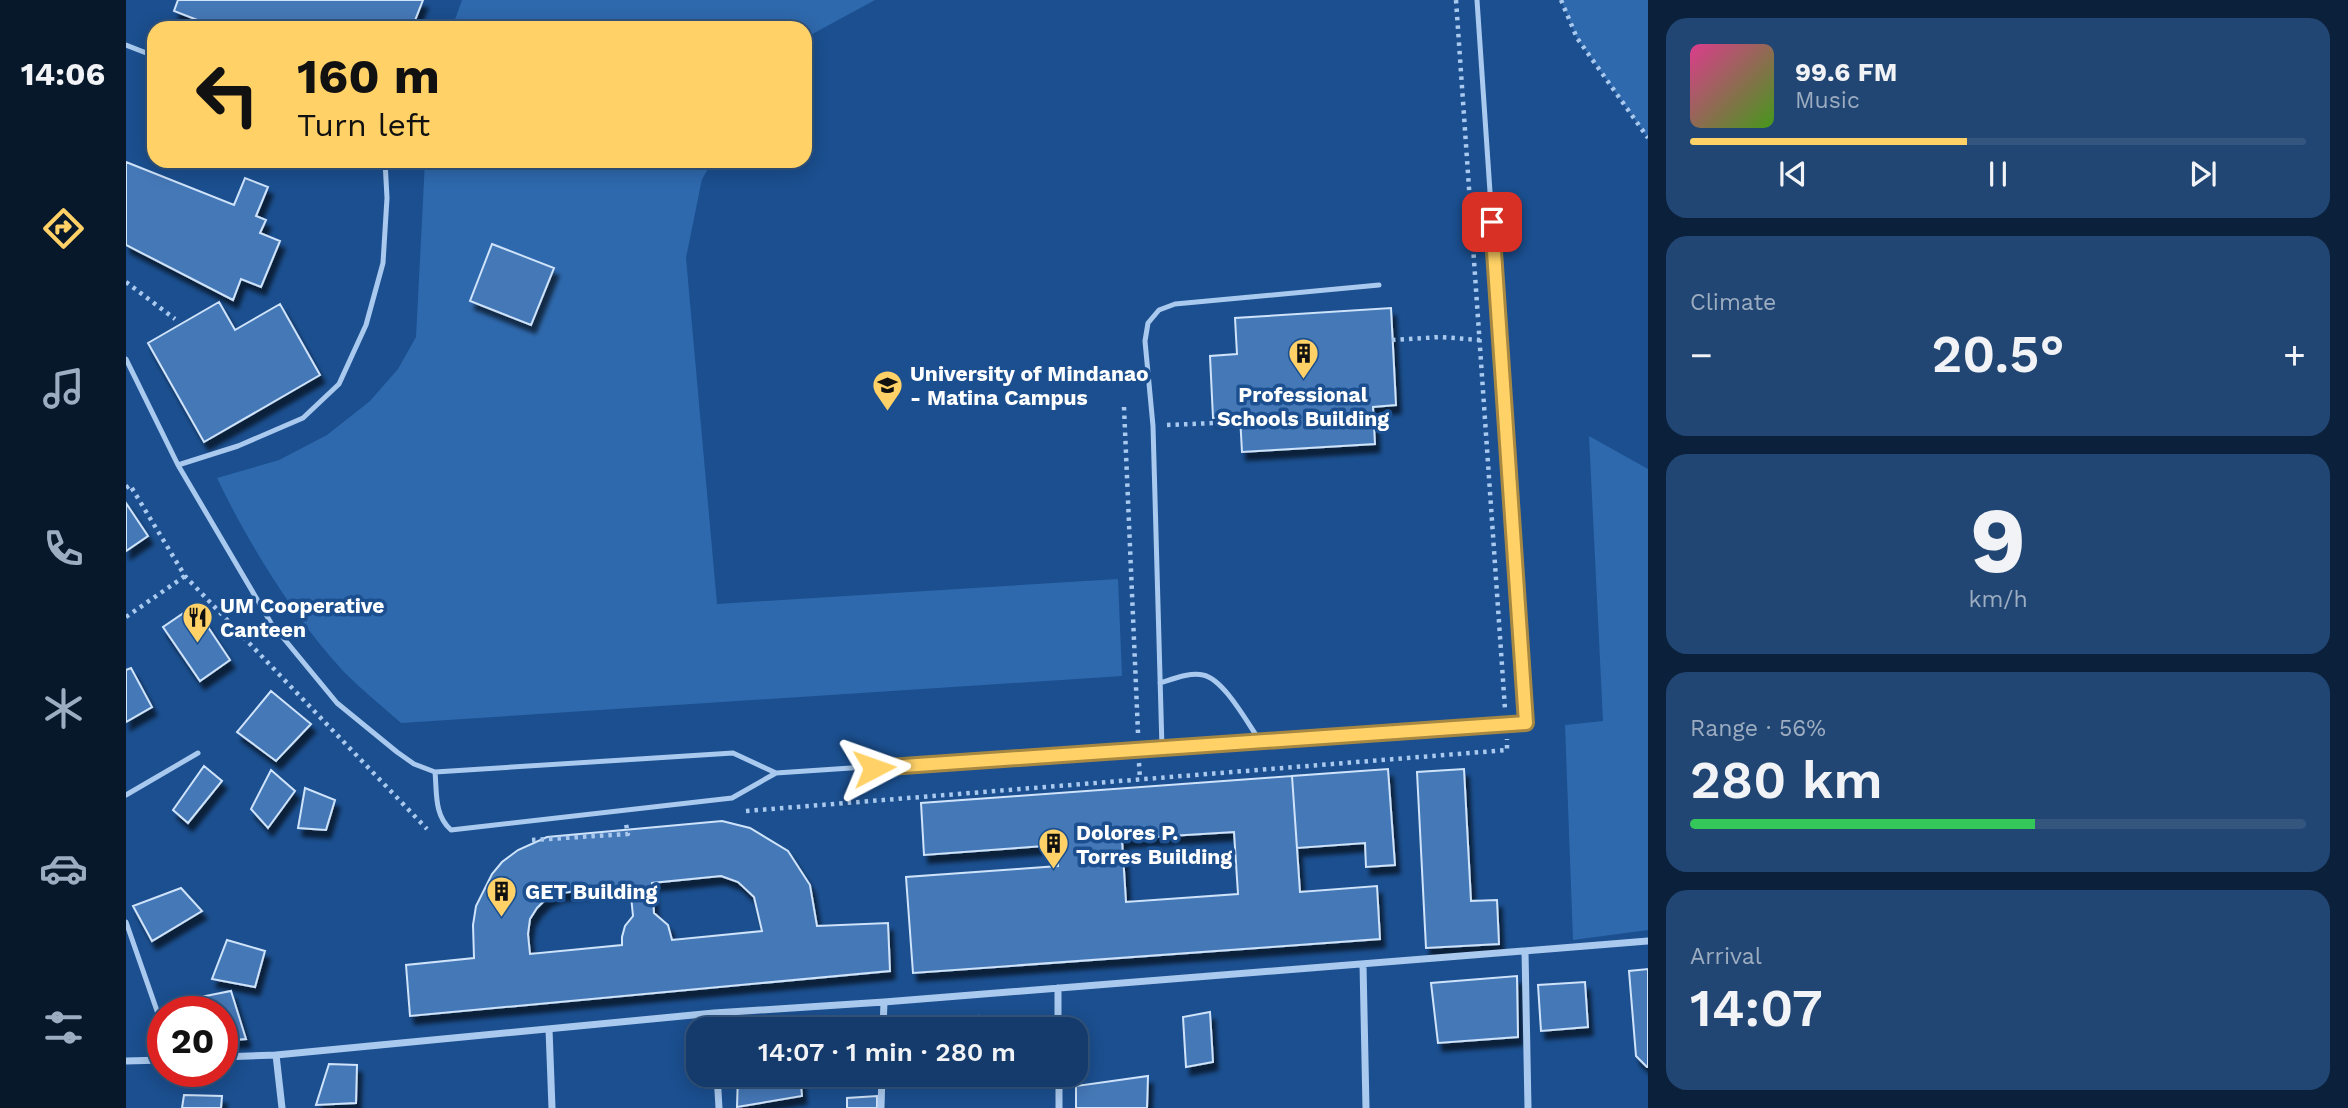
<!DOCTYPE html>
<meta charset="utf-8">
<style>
:root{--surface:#143b6b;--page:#214673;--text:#f1f3f6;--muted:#9dadc1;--line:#33557e;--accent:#ffd166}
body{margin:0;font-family:"Work Sans",sans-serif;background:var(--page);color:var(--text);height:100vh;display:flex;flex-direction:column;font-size:26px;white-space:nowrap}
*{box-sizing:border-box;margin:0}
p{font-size:23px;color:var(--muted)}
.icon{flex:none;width:38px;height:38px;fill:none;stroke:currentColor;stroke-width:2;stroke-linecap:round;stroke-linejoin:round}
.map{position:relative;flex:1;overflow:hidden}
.panel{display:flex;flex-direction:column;gap:18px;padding:18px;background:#0b203b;width:700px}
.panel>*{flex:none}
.guide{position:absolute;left:21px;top:21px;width:665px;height:147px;border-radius:21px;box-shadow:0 4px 18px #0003,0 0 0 2px var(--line);background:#ffd166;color:#111;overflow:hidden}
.speed{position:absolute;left:21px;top:996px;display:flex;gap:14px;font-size:35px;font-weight:700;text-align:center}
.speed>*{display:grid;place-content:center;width:91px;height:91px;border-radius:50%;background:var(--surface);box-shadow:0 4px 18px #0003,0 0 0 2px var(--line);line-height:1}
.speed .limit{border:10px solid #d22;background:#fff;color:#111}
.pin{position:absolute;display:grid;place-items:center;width:60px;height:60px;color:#fff;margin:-30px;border-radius:14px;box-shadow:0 4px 10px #0006}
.me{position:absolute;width:77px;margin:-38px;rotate:86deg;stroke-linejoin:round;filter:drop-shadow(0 0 5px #0008)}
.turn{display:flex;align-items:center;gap:24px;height:147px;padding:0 35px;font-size:32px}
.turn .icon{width:91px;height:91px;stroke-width:2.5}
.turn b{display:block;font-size:49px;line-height:60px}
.big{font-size:52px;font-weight:600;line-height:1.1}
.panel .widget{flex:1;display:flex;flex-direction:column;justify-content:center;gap:10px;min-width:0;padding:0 24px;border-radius:21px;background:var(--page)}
.panel .dial{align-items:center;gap:0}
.dial b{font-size:91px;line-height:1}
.song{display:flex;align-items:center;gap:21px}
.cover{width:84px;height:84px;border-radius:10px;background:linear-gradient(135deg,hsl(330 70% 55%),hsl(100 70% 35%))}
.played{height:7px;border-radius:4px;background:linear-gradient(90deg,var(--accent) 45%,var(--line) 45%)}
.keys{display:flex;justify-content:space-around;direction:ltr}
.heat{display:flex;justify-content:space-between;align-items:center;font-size:38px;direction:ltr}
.charge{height:10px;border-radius:5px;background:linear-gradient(90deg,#34c759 56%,var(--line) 0)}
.trip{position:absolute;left:560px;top:1017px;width:402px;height:70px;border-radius:21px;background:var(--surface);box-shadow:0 4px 18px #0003,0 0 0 2px var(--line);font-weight:600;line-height:70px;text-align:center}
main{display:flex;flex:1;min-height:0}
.tabs{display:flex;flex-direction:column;width:126px;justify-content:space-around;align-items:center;background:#08182b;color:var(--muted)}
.tabs .icon{width:49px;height:49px}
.tabs .active{color:var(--accent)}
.tabs b{font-size:32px;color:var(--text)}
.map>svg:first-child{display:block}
.green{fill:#2e69ad}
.building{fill:#4478b7;stroke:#cfe3fa;stroke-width:2;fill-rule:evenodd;filter:url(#shadow)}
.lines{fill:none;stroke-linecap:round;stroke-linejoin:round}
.path{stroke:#a9c9ee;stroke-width:4.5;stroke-dasharray:3.5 5;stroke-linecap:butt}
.lane{stroke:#a9c9ee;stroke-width:5}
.street{stroke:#a9c9ee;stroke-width:7}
.route-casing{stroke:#a68842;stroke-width:18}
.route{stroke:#ffd166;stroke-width:12}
.labels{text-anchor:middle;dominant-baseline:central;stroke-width:7;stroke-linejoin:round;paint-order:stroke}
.poi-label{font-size:21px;font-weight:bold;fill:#fff;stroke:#1b4f8f;text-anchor:start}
</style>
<main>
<nav class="tabs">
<b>14:06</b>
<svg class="icon active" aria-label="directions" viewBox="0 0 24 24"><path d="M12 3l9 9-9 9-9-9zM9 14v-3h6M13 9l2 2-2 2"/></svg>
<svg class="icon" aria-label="music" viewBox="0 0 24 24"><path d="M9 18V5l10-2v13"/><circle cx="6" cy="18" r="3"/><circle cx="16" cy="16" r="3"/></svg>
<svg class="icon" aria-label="phone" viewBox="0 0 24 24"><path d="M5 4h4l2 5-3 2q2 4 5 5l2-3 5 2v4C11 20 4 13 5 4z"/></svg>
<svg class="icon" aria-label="climate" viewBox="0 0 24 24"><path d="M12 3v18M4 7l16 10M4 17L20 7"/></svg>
<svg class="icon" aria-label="car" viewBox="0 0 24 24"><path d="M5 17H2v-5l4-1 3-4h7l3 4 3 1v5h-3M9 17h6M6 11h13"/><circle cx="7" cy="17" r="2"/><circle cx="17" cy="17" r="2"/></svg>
<svg class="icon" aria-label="filters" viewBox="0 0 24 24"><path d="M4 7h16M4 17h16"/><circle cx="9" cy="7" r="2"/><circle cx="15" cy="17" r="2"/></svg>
</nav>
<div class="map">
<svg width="1522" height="1108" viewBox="0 0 1522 1108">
<defs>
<filter id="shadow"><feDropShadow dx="4.5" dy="8" stdDeviation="2" flood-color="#0009"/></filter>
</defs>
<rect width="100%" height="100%" fill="#1b4f8f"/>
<path class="green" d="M336,0H749L679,38V28H326Z
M1435,0H1522V138L1451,38Z
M299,161H587L576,179L560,258L591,604L992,579L996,676L275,723C256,706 236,690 218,672C169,619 122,543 91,478L153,460L201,435L244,401L272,369L290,337Z
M1463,436L1522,469V930L1447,940L1439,725L1477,721Z"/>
<path class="building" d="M52,0H297L286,28H92L48,11Z
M0,162L108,205L119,178L142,187L130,216L140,220L134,233L154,241L135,287L115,279L107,300L0,245Z
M366,244L428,268L405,325L344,301Z
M93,302L109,330L154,304L194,375L78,442L22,343Z
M1265,308L1270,405L1247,407L1249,444L1116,452L1114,416L1087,418L1084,356L1111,354L1109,318Z
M0,503L22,536L0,551Z
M68,606L104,660L74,681L37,627Z
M5,668L26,707L0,722V670Z
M145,691L185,724L150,761L111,732Z
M78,766L96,781L62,823L47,810Z
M1262,769L1269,865L1240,867L1239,843L1171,848L1166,776Z
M1338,769L1345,901L1371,900L1373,944L1300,948L1291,772Z
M145,770L169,791L142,828L125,809Z
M1166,776L1174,892L1251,886L1254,939L787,973L780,877L932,866L931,845L798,855L795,803ZM1108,832L1112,894L1000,902L996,839Z
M179,788L209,800L200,830L172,828Z
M596,821L624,828L662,851L684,885L691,926L762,923L764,971L284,1016L280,965L348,958L347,925L350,906L366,874L376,862L392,850L421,837ZM595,876L612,882L628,897L636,931L546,940L542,925L528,913L526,883ZM504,886L507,916L499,926L496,937V945L404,954L402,934L404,919L411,908L421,898L434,893Z
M55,888L76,911L26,941L7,906Z
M101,940L139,951L129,987L86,979Z
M1522,969V1067H1521L1510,1056L1503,971Z
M1391,976L1392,1037L1312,1043L1305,983Z
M1459,982L1462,1027L1415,1031L1412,985Z
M105,991L120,1039L96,1041V1012H51L49,1002Z
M1084,1012L1087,1062L1060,1067L1057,1017Z
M852,1016L853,1029H791V1026Z
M203,1064L231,1065L230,1103L190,1105Z
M612,1074H674L676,1096L611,1107Z
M1022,1076L1021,1108H950V1086Z
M58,1095L96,1096L95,1108H56Z
M751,1096V1108H721V1098Z"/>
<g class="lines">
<path class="path" d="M1330,0L1379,709
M1435,0L1451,38L1522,138
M0,282L49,319
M1266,340L1314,337L1354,340
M998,407L1012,733
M1041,425L1114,422
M0,488L4,485L59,576L301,829
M0,617L59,576
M1013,763L1014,780
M620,811L1381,750V739
M406,840L502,834L500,824"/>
<path class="lane" d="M0,45L28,56
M0,359L52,465L145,623L211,703L271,752L288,764L309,772L607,753L650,773
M52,465L112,446L177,418L213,384L240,325L257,263L261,198L259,161
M1034,683C1047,679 1064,672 1077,675C1098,679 1122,724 1134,741
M1036,748L1027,426L1019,341L1022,323L1033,310L1049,304L1253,285
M309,772C311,793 308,815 325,830L606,798L650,773L1400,723L1351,0
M0,795L72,753
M0,922L37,1028"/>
<path class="street" d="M1399,951L1402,1108
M1237,964L1240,1108
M932,988V1029
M588,1013L589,1029
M423,1029L426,1108
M757,1029L758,1002
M150,1055L156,1108
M96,1057L150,1055L588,1013L758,1002L1522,941
M0,1061L37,1060
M591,1074L593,1108
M933,1074V1108
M755,1108L756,1074"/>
</g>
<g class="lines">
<defs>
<path id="route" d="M748,768L1400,723L1366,222"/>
</defs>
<use href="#route" class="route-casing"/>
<use href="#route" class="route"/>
</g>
<defs>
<symbol id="building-pin" viewBox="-11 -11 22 30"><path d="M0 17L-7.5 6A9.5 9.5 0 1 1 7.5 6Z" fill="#ffd166" stroke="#1b4f8f"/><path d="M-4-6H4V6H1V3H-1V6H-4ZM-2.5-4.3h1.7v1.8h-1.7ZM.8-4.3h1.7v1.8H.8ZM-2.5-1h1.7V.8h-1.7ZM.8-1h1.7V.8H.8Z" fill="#111"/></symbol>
<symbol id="university-pin" viewBox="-11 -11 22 30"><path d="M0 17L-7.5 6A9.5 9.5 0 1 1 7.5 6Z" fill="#ffd166" stroke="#1b4f8f"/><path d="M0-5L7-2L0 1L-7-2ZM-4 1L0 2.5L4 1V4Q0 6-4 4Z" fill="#111"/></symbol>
<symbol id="restaurant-pin" viewBox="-11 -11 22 30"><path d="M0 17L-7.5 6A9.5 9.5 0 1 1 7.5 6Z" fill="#ffd166" stroke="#1b4f8f"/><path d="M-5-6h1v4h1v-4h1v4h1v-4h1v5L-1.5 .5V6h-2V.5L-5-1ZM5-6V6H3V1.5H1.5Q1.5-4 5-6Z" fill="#111"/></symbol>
</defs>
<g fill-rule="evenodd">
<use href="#building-pin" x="1160" y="336" width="35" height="47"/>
<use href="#university-pin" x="744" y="368" width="35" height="47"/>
<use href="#restaurant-pin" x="54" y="600" width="35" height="47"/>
<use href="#building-pin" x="910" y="826" width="35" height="47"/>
<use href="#building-pin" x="358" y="874" width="35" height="47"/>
</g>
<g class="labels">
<g class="poi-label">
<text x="784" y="373">University of Mindanao<tspan x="784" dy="24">- Matina Campus</tspan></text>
<text x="1177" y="394" text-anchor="middle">Professional<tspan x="1177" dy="24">Schools Building</tspan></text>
<text x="94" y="605">UM Cooperative<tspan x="94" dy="24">Canteen</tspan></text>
<text x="950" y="832">Dolores P.<tspan x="950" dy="24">Torres Building</tspan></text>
<text x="399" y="891">GET Building</text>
</g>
</g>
</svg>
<div class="speed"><div class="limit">20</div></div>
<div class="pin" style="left:1366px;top:222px;background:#d93025"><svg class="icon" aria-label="arrive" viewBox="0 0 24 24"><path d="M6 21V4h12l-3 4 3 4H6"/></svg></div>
<svg class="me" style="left:748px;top:768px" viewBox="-20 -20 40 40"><path d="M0-17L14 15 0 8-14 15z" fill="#ffd166" stroke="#fff" stroke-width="4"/></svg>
<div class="trip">14:07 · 1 min · 280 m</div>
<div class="guide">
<div class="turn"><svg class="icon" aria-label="left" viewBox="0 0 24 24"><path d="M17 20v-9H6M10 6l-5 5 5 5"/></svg><div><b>160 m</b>Turn left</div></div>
</div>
</div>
<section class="panel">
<div class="widget">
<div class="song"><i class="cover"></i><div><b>99.6 FM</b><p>Music</p></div></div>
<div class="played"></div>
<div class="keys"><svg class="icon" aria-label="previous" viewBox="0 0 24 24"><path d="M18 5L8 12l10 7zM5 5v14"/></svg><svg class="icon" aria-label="pause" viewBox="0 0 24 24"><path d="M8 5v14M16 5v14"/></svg><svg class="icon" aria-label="next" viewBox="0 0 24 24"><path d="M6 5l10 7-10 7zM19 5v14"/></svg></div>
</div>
<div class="widget"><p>Climate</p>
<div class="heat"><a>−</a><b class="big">20.5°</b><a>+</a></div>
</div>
<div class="widget dial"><b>9</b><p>km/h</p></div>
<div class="widget"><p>Range · 56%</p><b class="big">280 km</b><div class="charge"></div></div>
<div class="widget"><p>Arrival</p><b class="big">14:07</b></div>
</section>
</main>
